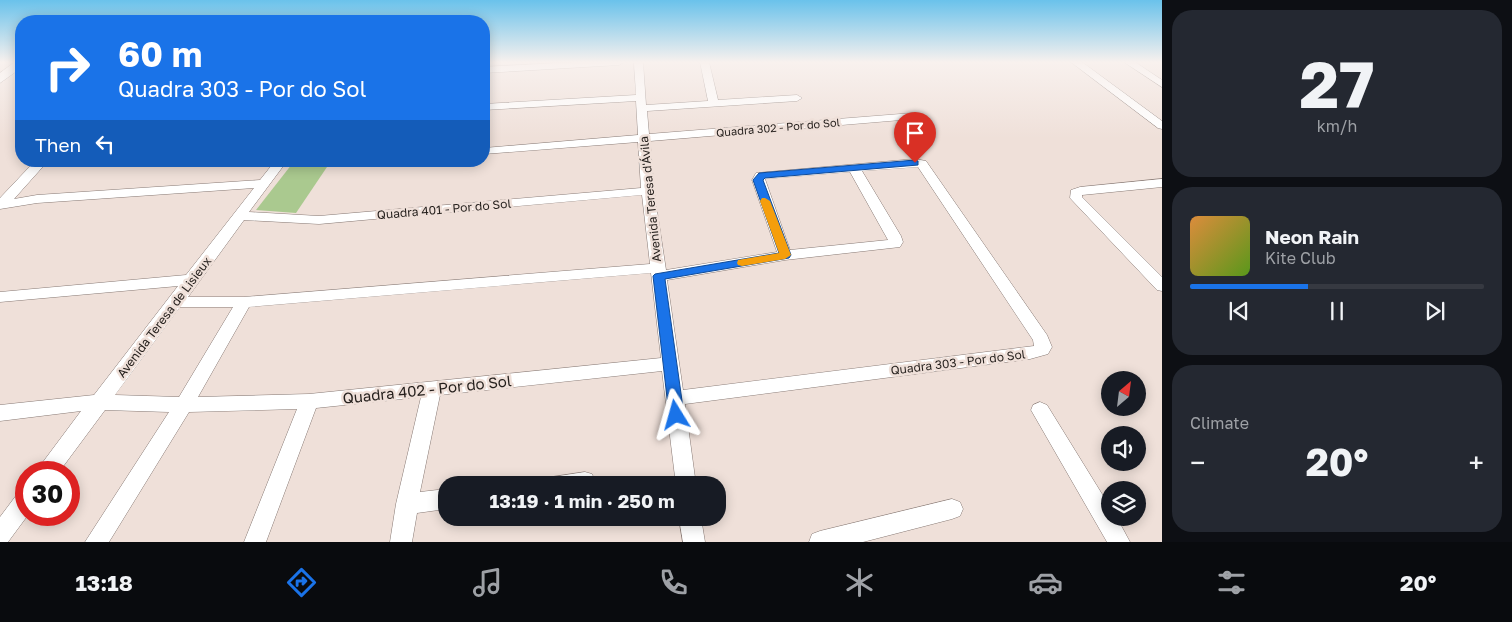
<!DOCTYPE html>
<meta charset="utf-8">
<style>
:root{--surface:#171b24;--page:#242831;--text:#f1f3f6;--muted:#9ea1a6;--line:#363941;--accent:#1a73e8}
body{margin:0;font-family:"Golos Text",sans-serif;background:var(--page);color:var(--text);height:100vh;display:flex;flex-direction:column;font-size:19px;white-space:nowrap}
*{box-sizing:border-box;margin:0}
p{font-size:16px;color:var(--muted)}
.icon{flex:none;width:28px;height:28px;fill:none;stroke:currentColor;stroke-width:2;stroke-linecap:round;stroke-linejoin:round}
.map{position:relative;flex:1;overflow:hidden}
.side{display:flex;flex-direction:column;gap:10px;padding:10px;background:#0d0f14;width:350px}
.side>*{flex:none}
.top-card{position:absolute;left:15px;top:15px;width:475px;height:152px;border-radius:20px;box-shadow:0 2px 12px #0003;background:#1a73e8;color:#fff;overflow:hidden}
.needle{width:32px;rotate:28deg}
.tools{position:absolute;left:1101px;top:371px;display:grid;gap:10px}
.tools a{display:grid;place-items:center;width:45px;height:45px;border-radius:50%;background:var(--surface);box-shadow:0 2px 12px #0003;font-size:25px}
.speed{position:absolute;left:15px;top:461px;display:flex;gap:10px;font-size:25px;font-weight:700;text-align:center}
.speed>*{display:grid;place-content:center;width:65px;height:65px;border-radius:50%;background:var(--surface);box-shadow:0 2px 12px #0003;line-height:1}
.speed .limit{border:8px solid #d22;background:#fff;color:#111}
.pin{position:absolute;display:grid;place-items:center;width:42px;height:42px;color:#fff;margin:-51px -21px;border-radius:50% 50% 50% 0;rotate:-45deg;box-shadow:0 0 5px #0007}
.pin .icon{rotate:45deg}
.me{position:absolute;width:55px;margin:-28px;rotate:352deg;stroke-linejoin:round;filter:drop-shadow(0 0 4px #0008)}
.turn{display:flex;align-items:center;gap:18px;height:105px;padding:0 20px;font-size:22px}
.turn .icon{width:65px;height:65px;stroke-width:2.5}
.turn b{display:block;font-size:35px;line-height:42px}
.then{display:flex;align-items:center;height:48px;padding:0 20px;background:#0003;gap:10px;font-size:19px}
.big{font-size:38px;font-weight:700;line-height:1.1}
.side .card{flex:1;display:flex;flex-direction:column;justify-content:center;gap:8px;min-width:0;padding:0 18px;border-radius:20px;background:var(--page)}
.side .dial{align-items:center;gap:0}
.dial b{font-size:65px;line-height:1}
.song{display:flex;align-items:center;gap:15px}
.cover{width:60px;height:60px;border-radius:8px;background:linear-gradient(135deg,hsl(30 70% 55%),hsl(90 70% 35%))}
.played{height:5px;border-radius:2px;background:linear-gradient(90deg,var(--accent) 40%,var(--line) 40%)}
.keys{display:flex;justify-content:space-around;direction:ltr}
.heat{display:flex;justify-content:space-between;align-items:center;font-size:28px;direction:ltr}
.trip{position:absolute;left:438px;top:476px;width:288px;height:50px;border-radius:20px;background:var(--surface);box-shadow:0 2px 12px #0003;font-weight:700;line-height:50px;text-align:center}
.tabs{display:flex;height:80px;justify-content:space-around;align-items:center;background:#090b0e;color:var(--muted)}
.tabs .icon{width:35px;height:35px}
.tabs .selected{color:var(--accent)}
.tabs b{font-size:22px;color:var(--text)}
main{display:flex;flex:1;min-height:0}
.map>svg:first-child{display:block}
.green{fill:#aac98f}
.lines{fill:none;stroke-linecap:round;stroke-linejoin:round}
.minor-casing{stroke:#877974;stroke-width:1}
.tertiary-casing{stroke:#877974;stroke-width:1}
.minor{fill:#fff;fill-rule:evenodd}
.tertiary{fill:#fff;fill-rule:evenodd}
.route{fill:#1a73e8;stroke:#114b97}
.slow{fill:#f59e0b}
.labels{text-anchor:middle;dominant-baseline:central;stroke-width:5;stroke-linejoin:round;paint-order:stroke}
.far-street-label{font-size:11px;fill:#241f1c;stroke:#efe0d9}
.street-label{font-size:12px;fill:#241f1c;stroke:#efe0d9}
.near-street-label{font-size:15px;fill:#241f1c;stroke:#efe0d9}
</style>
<main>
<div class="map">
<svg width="1162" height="542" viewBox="0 0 1162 542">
<rect width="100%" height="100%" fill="#efe0d9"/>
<path class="green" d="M292,164L327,167L296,213L256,210Z"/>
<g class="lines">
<defs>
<path id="minor" d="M576,62H624L619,65L484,73V67Z
M634,62H643L646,105L708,101L700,62H709L718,100L797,95L802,98L797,101L647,111L649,134L913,113L918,116L913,119L650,141L654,191L666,270L777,252L752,180L756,173L915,159L926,161L1047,335L1052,347L1048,354L1030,359L685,404L696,485H676L662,371L440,395L420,492L446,489V509L417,513L412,542H390L396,504L421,397L316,408L266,542H244L297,409L189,412L109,542H85L169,412L105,410L59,472H37L40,466L81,411L0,421V405L94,395L178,286L0,302V292L186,275L254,188L37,203L0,209V198L35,161H48L14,199L37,195L260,180L275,161H287L249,212L319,216L641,188L638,142L484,154V148L638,135L636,101L484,110V104L636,95ZM918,167L1033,340L1034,346L683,390L667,280L785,260L900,247L903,242L901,236L862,171ZM850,172L888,240L790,250L765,179ZM642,195L650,264L244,297H188L244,220L319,224ZM651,273L661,358L309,394L198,397L249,307ZM180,307H233L179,397L115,395Z
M1071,62H1082L1162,121V129L1158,128Z
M1124,62H1135L1162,80V87Z
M1162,179V187L1082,195V197L1162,277V291L1157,290L1070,198L1071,190L1080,187Z
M1040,402L1047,405L1110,507V518H1117L1130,542H1107L1031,410L1033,405Z
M585,472L592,474L595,481L594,485H543L546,478Z
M26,490V515H28L8,542H0V517L18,493Z
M952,499L960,502L963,509L960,516L952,519L863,542H809L812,534L820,531Z
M679,518H701L705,542H683Z"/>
<path id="tertiary" d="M15,62H21V68L0,83V73Z"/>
</defs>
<use href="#minor" class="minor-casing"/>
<use href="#tertiary" class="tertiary-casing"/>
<use href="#minor" class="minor"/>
<use href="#tertiary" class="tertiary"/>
</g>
<linearGradient id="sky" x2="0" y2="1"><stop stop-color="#6ac2eb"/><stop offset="0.45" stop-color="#f8f1ee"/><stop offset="1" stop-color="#f8f1ee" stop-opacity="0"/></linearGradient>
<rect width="1162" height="138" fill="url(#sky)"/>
<path class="route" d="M915,160L918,161V165L765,178L763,180L791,255L789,258L665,279L684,415L682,420L676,421L671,420L669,415L653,276L655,274L779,253L753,180L759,173Z"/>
<path class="slow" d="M762,198H765L770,201L791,255L785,259L742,266L738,265L737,263L738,260L779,253L760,201Z"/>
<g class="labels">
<g class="far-street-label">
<text transform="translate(778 127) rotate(-5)">Quadra 302 - Por do Sol</text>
</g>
<g class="street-label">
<text transform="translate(650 199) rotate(-96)">Avenida Teresa d'Ávila</text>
<text transform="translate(444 209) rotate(-5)">Quadra 401 - Por do Sol</text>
<text transform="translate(164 317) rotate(-53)">Avenida Teresa de Lisieux</text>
<text transform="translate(958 362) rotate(-7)">Quadra 303 - Por do Sol</text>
</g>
<g class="near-street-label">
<text transform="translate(427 389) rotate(-6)">Quadra 402 - Por do Sol</text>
</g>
</g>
</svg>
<div class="tools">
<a><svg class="needle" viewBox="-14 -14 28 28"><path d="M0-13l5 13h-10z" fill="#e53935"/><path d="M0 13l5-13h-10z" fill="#9ea1a6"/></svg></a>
<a><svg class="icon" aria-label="sound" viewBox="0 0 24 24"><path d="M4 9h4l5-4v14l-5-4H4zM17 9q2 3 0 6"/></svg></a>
<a><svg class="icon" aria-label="layers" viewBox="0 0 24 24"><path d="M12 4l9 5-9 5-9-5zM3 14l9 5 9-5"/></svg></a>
</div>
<div class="speed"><div class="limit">30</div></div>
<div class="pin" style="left:915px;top:163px;background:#d93025"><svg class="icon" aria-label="arrive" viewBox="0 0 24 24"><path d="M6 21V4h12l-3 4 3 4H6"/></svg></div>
<svg class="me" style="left:676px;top:415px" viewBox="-20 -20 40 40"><path d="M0-17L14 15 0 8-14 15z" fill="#1a73e8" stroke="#fff" stroke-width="4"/></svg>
<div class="trip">13:19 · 1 min · 250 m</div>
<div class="top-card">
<div class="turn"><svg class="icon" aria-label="right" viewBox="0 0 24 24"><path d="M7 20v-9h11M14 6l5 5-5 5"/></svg><div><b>60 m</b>Quadra 303 - Por do Sol</div></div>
<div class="then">Then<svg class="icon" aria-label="left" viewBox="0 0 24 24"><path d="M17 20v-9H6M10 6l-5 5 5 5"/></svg></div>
</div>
</div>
<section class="side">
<div class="card dial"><b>27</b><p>km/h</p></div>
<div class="card">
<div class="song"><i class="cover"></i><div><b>Neon Rain</b><p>Kite Club</p></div></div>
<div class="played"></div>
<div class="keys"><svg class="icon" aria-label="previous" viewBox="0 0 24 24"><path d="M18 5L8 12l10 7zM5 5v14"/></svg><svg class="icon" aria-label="pause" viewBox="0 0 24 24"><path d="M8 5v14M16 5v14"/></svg><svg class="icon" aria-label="next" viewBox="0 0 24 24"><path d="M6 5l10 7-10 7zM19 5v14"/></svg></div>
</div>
<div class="card"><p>Climate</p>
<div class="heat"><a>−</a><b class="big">20°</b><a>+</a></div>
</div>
</section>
</main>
<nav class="tabs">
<b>13:18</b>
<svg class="icon selected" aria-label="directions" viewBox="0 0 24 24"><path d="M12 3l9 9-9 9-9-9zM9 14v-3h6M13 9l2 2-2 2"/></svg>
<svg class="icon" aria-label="music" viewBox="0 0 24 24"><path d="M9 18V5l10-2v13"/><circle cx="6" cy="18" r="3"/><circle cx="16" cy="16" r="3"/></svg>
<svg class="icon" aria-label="phone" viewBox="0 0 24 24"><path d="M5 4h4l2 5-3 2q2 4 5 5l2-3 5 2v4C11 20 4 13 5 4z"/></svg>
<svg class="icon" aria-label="climate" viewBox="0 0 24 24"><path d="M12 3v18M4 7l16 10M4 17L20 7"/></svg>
<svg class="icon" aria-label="car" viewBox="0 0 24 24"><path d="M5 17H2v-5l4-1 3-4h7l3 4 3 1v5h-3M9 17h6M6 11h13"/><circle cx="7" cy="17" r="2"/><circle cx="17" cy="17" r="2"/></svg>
<svg class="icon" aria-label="filters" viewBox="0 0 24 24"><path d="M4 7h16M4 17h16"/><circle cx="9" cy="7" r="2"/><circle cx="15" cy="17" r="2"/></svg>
<b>20°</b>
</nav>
